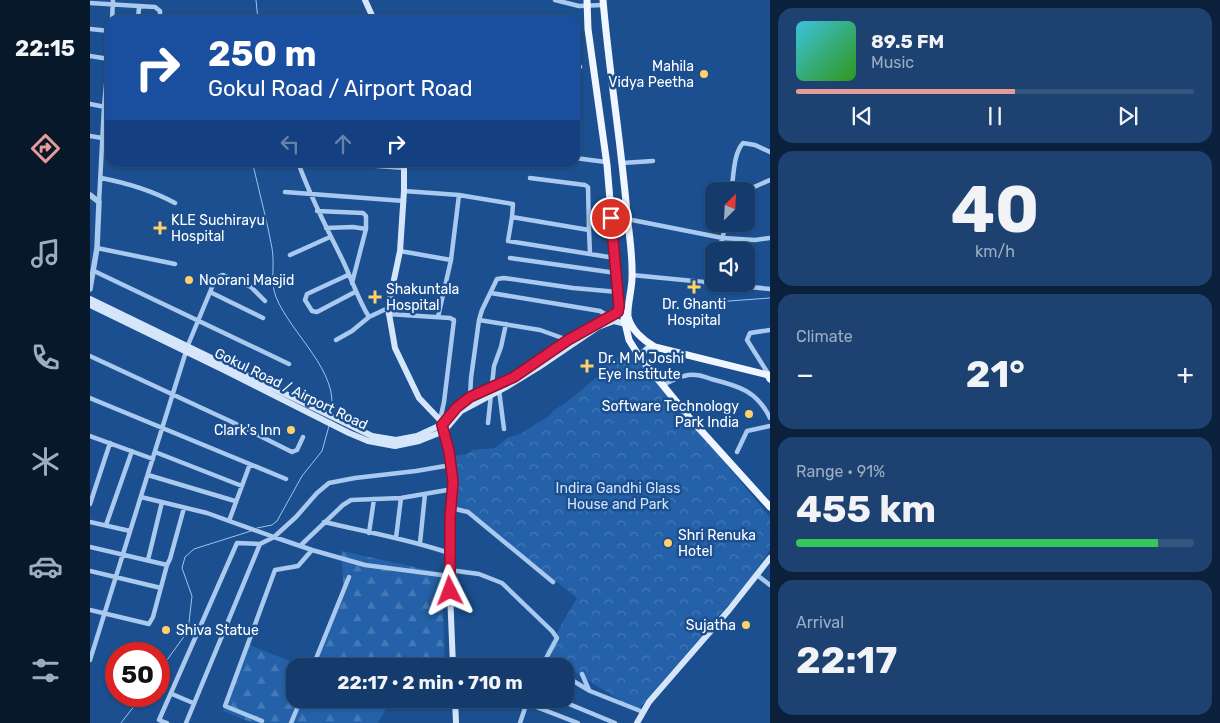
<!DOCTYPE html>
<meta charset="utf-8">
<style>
:root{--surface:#143b6b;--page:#1d4271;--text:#f1f3f6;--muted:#9dadc1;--line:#33557e;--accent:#e69b98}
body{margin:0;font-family:Rubik,sans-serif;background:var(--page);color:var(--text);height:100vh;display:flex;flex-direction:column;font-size:19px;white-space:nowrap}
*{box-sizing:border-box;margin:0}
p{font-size:16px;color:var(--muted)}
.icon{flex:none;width:28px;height:28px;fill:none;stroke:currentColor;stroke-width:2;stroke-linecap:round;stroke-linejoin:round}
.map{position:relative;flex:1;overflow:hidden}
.side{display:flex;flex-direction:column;gap:8px;padding:8px;background:#0b203b;width:450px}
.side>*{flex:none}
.hud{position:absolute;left:15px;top:15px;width:475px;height:152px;border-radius:15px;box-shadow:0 1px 4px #0004,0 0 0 1px var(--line);background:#1a4fa0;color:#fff;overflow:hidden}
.needle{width:32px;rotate:24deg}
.tools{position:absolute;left:615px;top:182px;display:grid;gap:10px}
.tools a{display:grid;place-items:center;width:50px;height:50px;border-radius:10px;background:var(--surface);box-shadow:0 1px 4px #0004,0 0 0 1px var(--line);font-size:25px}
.speed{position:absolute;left:15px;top:642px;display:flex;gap:10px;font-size:25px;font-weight:700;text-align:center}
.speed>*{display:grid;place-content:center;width:65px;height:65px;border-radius:50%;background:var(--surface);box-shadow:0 1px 4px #0004,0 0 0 1px var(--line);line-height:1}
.speed .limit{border:8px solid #d22;background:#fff;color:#111}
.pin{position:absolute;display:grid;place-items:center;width:42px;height:42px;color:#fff;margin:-21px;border:2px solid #fff;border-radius:50%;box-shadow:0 1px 5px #0007}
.me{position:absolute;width:55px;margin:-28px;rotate:357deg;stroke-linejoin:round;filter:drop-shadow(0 0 4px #0008)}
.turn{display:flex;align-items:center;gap:18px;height:105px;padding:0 20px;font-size:22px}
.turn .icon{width:65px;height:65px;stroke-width:2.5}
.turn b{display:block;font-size:35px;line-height:42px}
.lanes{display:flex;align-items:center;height:48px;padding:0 20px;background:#0003;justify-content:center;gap:25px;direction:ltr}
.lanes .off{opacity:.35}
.big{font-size:38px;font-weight:700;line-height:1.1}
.side .card{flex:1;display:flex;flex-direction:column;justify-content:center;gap:8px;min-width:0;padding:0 18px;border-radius:15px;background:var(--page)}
.side .dial{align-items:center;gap:0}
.dial b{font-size:65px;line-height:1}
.song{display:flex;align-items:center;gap:15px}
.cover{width:60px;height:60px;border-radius:8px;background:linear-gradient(135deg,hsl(190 70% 55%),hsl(110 70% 35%))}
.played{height:5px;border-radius:2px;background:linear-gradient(90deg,var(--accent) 55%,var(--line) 55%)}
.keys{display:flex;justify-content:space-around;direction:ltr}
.heat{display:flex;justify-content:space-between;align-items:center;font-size:28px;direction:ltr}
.charge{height:8px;border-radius:4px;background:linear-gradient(90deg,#34c759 91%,var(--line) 0)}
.trip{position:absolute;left:196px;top:658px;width:288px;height:50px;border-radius:15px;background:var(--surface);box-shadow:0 1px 4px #0004,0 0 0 1px var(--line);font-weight:700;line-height:50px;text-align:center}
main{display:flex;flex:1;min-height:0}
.tab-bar{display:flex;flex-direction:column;width:90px;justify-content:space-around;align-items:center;background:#08182b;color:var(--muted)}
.tab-bar .icon{width:35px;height:35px}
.tab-bar .on{color:var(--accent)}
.tab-bar b{font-size:22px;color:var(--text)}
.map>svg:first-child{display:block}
.forest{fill:url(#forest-firs)}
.park{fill:url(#park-crowns)}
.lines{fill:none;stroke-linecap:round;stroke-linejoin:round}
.stream{stroke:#9cc4f0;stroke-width:1}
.minor{stroke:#a9c9ee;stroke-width:4.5}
.tertiary{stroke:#a9c9ee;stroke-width:5.5}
.secondary{stroke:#d6e6fa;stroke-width:6}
.primary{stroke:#f0f6ff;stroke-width:7}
.route-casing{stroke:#92132f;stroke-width:12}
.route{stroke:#e11d48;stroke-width:9}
.poi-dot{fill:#ffd166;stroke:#1b4f8f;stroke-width:2}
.labels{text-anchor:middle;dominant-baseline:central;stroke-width:5;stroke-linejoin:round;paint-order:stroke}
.poi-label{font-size:14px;fill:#fff;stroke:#1b4f8f;text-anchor:start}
.street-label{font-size:14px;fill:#fff;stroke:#1b4f8f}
.park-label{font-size:14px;fill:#cfe3fa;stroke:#1b4f8f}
</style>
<main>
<nav class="tab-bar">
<b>22:15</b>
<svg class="icon on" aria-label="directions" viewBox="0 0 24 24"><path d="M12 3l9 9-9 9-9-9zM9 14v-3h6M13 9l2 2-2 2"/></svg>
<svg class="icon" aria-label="music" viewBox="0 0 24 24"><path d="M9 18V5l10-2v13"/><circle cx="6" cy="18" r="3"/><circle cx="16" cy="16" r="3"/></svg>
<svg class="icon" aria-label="phone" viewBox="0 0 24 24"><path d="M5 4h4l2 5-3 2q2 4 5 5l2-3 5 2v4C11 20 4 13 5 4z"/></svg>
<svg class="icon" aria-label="climate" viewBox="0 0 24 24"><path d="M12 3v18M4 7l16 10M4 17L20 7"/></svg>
<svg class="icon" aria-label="car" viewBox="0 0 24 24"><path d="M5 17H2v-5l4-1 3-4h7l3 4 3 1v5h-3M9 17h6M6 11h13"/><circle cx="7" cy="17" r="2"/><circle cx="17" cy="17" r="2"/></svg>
<svg class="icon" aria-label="filters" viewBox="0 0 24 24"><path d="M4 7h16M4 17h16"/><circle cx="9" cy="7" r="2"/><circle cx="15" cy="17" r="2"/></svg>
</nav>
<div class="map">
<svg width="680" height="723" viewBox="0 0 680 723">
<defs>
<pattern id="forest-firs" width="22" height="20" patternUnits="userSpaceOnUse" patternTransform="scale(1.25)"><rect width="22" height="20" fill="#2461a8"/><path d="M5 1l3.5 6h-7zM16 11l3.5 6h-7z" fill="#4579b5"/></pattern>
<pattern id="park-crowns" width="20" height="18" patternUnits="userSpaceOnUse" patternTransform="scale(1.25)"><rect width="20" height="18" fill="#2461a8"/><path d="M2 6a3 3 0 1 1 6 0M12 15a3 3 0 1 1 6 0" fill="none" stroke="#4579b5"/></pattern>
</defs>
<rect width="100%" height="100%" fill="#1b4f8f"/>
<path class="forest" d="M251,551L352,573L355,666H221L254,591Z
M159,645L213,666H205V699H301L288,723H163L133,711Z"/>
<path class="park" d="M540,349L680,517V550L658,582L547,711L455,653L487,598L377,510L364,508L365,466L362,456L376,454L383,450L405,448L417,438L430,434L459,416L464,410L477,402L509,375L512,367L524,360Z"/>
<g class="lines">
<path class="stream" d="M166,0L168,20
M161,162L164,169C170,195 177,221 182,248C185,264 180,282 186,297C201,334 250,372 241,412
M626,302L680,298
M167,528L182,525L187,521L212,476L232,451L239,426
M69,671L98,631L102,596L92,568L95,557L104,549L161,531
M31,723L52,696"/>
<path class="minor" d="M465,0L489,6L513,5
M0,3L65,7L70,11V20
M22,20L23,0
M48,20L49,7
M0,29L20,31
M0,56L19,59
M485,59L490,67L485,72
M0,104L20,108
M0,136L12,138
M485,158L516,162
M208,162C220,197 237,228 253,261C262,280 268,299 279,317L298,308
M235,162L314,168
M532,163L563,161
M11,178C37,183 61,190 85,203
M440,178L495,185L498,187L499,230
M642,188L664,187L680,180
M314,191L369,195L423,204L422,217L499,230L500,254
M641,191C644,177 643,154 653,143L665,145L680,152
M195,192L314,201
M9,202L14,107L20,41
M227,211L273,213L276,216V229L263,227L236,228
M422,217L418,241L525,258
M537,219L633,238L665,240L680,238
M7,248L85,264
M310,251L361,260
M629,251L636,224
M200,255L240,237
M420,258L526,273
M4,271L199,364
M258,275L217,294L215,300L222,311L227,312L265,292
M542,275L624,283
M620,282L624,271
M262,283L276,229
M632,284L680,289
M120,292L173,318
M401,293L510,311L520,317
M298,314L360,318L364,320L354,402L350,420
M348,317L361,260L369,195
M389,320L450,330L478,340
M246,340L262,331L279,317
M0,356L142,422L202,452L207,450L213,437
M679,375L657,340L660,333L680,330
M573,385C580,382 587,377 594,376C604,373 613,376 621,379C649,386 667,391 680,418
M409,390L414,429
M380,397L381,378L389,320L392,310L407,279L414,278L483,288L528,292
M0,398L196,479
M398,423L404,366L411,347L416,324
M0,436L63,459
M65,452L152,486
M647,452L657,431L680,426
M58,475L145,501
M51,497L117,513L184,537L206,517L227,493L239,483L265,478L326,471L361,465
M0,504L20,443
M361,508L378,512L463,582
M139,521L160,464
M0,522L40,531
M234,522C276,532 318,539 359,553
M16,525L42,451
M279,533L284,499
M306,538L311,498
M330,543L335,494
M210,546L253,505L261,500L311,498L363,489
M0,547L77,565L80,559L94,508
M58,560L72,502
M359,570L389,574L412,583L462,631L467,638L452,666
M0,571L71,588
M667,575L680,585
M0,610L59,624L63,617L77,565
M0,660L98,345L125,280L130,276L133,275L161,287L175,301
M223,666L259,577
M492,674L499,690
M475,676L500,691L553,712
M82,694L103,703
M467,699L525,723
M436,703L488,723
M172,721L135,706L185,570L208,566L222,550
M77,723L69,720L147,543L170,544L184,537L222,550L275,565L359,576
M96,723L170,544
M201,723L211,699
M430,723L438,699"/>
<path class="tertiary" d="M0,195L9,202L7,248L0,289"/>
<path class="secondary" d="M275,0L284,20
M314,162V191L310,251L298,308L305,348L329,398L350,420L359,451L363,482L359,567L363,666
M0,299L282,436L306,440L327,436L351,425L367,407L380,397L424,377L498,328
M0,305L134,370L259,433L278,441L305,446L329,441L354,431L371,411L418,386L449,367L508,327L524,321L536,324
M514,320L526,313L529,306
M549,356L559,347H565
M365,699L366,723
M547,723L559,702L639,610L680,558"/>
<path class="primary" d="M497,0L498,29L517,165L529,306L533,314L539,340L549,356L598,416L680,507
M513,0C519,71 531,142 537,213C539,234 543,256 542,278C542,288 537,307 538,316C540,329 554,341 565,347L678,375L680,379"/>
</g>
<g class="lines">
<defs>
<path id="route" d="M360,591V518L363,482L359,451L352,425L367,407L380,397L424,377L478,340L528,312L529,306L521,218"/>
</defs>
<use href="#route" class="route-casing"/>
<use href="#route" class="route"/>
</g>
<g class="poi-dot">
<circle cx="614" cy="74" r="5"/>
<path d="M67.5 220.5h5v5h5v5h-5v5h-5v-5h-5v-5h5z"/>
<circle cx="99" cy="280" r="5"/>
<path d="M601.5 279.5h5v5h5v5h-5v5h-5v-5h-5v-5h5z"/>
<path d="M282.5 289.5h5v5h5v5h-5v5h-5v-5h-5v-5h5z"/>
<path d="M494.5 358.5h5v5h5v5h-5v5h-5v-5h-5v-5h5z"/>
<circle cx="659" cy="414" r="5"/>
<circle cx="201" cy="430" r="5"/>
<circle cx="578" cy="543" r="5"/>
<circle cx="656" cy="625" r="5"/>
<circle cx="76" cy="630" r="5"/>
</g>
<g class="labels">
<g class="poi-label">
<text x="604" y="66" text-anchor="end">Mahila<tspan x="604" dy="16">Vidya Peetha</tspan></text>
<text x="81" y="220">KLE Suchirayu<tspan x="81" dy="16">Hospital</tspan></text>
<text x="109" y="280">Noorani Masjid</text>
<text x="296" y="289">Shakuntala<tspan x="296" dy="16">Hospital</tspan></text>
<text x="604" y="304" text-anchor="middle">Dr. Ghanti<tspan x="604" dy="16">Hospital</tspan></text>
<text x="508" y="358">Dr. M M Joshi<tspan x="508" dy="16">Eye Institute</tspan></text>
<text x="649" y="406" text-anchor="end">Software Technology<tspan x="649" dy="16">Park India</tspan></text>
<text x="191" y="430" text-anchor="end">Clark's Inn</text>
<text x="588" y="535">Shri Renuka<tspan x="588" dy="16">Hotel</tspan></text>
<text x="646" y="625" text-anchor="end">Sujatha</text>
<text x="86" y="630">Shiva Statue</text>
</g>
<g class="street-label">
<text transform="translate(201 389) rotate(26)">Gokul Road / Airport Road</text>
</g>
<g class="park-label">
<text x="528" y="488">Indira Gandhi Glass<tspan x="528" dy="16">House and Park</tspan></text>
</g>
</g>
</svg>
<div class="tools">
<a><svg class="needle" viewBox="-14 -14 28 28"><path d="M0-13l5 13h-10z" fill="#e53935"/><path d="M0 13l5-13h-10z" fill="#9dadc1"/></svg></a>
<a><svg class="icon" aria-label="sound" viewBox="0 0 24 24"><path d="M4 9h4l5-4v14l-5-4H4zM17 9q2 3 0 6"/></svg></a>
</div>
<div class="speed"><div class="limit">50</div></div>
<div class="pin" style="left:521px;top:218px;background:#d93025"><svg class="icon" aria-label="arrive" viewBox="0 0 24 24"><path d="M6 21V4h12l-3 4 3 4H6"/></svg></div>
<svg class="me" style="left:360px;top:591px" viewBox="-20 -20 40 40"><path d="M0-17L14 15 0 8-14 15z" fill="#e11d48" stroke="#fff" stroke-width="4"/></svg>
<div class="trip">22:17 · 2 min · 710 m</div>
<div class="hud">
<div class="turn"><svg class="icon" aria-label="right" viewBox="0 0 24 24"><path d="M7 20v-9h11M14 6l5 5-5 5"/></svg><div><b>250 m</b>Gokul Road / Airport Road</div></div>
<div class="lanes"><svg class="icon off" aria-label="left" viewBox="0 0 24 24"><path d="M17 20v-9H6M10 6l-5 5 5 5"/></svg><svg class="icon off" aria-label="ahead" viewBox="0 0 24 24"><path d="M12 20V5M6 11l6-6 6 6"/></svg><svg class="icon" aria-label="right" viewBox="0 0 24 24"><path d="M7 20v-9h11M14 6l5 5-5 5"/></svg></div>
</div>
</div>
<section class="side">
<div class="card">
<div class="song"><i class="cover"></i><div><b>89.5 FM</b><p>Music</p></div></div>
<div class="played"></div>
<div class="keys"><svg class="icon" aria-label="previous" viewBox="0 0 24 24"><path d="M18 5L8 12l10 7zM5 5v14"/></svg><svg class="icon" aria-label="pause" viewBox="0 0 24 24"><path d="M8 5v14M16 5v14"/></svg><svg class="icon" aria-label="next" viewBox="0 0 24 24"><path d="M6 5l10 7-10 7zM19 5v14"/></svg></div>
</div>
<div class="card dial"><b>40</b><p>km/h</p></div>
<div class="card"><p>Climate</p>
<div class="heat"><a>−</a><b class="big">21°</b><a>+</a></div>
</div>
<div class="card"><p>Range · 91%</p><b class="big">455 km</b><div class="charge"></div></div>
<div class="card"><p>Arrival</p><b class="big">22:17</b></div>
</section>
</main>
